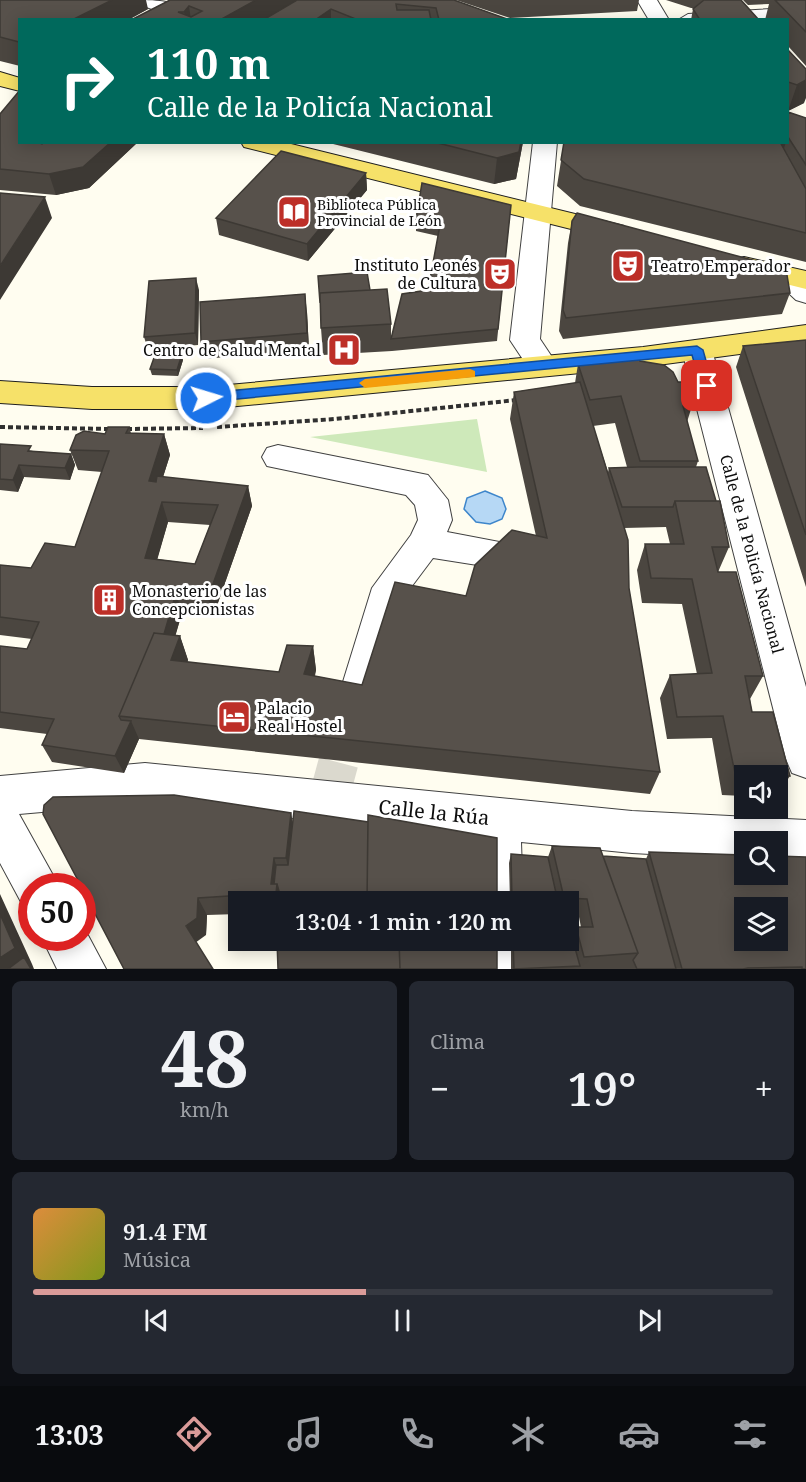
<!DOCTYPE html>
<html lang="es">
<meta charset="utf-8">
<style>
:root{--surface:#171b24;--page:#242831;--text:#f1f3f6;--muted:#9ea1a6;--line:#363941;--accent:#da9b99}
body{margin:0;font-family:"Noto Serif",serif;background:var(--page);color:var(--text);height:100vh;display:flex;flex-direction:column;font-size:22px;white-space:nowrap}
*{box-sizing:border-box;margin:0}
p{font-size:20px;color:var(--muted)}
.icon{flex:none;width:33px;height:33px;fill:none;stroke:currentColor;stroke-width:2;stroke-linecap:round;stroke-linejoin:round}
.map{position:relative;height:969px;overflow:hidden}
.side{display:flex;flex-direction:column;gap:12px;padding:12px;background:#0d0f14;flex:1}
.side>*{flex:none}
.banner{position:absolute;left:18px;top:18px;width:771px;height:126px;border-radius:0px;box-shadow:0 3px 15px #0003;background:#00695c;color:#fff;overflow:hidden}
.controls{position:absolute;left:734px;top:765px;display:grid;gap:12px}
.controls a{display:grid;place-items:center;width:54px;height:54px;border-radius:0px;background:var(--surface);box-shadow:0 3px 15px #0003;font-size:30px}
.speed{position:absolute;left:18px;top:873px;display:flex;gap:12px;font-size:30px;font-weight:700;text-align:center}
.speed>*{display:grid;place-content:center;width:78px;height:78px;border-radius:50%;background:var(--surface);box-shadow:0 3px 15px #0003;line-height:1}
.speed .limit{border:9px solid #d22;background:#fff;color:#111}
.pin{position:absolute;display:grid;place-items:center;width:51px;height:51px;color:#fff;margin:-26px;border-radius:12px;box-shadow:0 3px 9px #0006}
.me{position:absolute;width:66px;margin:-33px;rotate:85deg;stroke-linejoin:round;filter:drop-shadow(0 0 4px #0008)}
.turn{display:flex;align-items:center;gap:21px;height:126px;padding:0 30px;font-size:27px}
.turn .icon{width:78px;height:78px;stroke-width:2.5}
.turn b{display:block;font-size:42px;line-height:51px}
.big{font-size:45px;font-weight:600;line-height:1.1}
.side .tile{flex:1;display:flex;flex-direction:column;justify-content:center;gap:9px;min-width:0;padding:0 21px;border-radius:9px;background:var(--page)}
.side .dial{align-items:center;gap:0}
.dial b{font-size:78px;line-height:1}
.song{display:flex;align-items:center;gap:18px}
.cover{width:72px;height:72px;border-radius:9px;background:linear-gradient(135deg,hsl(30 70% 55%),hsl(70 70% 35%))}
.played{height:6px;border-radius:3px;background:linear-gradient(90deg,var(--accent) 45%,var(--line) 45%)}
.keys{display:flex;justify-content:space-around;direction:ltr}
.heat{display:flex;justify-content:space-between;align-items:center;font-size:33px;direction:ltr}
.side .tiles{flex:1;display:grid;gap:12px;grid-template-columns:1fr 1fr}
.tile:last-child{grid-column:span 2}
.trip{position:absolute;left:228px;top:891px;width:351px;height:60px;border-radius:0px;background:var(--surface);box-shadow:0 3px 15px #0003;font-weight:600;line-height:60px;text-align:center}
.menu{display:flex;height:96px;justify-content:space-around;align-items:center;background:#090b0e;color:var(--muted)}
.menu .icon{width:42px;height:42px}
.menu .selected{color:var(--accent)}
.menu b{font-size:27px;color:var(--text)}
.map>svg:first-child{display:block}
.green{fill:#cee9ba}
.water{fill:#b6d8f5;stroke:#3e86cb;stroke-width:1.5}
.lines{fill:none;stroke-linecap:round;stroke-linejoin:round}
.minor-tunnel{stroke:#dbd9ce;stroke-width:40;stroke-dasharray:40 20;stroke-linecap:butt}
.minor-casing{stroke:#414141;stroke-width:2}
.major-casing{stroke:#1f1f1f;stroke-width:2}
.path{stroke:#303030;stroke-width:4;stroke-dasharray:5 3;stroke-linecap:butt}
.minor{fill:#fff;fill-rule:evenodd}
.major{fill:#f6e169;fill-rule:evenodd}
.wall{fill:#4b4640;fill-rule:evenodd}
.shaded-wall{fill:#3d3934}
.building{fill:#57514b;stroke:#3d3934;stroke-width:1.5;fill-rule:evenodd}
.route{fill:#1a73e8;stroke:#114b97;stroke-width:1.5}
.slow{fill:#f59e0b}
.labels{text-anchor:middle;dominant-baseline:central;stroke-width:6;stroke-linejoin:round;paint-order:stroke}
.far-poi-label{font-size:14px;fill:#0e0e0e;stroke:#fff;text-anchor:start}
.poi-label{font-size:16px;fill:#0e0e0e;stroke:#fff;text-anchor:start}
.street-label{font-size:16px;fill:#0e0e0e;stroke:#fff}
.near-street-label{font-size:20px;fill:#0e0e0e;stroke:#fff}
</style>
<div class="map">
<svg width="806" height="969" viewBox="0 0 806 969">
<rect width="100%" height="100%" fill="#fffdf0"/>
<path class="green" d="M477,419L487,472L310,437Z"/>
<path class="water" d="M485,491L502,498L506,509L502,519L490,524L476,522L464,509L467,498Z"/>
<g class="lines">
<path class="minor-tunnel" d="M328,801L351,716"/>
<defs>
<path id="minor" d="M135,0C151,0 178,0 188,12L185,16H171L138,4Z
M637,0H657L669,20H649Z
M806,7V19L678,20L688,14Z
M533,142H557L540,339L558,366L554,373L543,376L532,373L510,340Z
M783,266L806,277V303L796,300L769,275L773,269Z
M697,340L707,343L712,350L806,687V778L792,773L786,759L682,350L687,343Z
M278,445L428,475L448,500L452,520L447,532L521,546L526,556L521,566L509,570L433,558L406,594L371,710L357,716L343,710L338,698L372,588L411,535L418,520L415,505L406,495L267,466L262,457L267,448Z
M145,763L632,811L806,820V862L777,861V842H744V859L632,853L521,842L523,902H479L478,837L145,803L19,814L59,886H32V906L21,902L0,863V776Z
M82,924L106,969H57L42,938H82Z
M479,940H525L526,969H480Z"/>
<path id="major" d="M0,72L20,78V91L0,86Z
M241,142H283L624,226L628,232L624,238L615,240L244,147Z
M744,257L806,271V289L734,271L731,265L734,259Z
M806,325V345L643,367L206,409H92L0,403V381L92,387H206L643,347Z"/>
</defs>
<use href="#minor" class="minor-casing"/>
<use href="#major" class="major-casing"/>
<path class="path" d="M0,427L110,429
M217,427L335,419L517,400
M127,429L203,428"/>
<use href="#minor" class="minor"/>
<use href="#major" class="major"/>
</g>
<path class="wall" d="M0,0L148,9L128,20H20V66L0,61Z
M170,0H454L510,20H131Z
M456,0H639L637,11L510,18Z
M666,0H741L759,20H691L693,9L694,8H691Z
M743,0H806V66L788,46V20H765L769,4L748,5Z
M788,50L804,103L788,111Z
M788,112L806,118V262L580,206L557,186L564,142H788Z
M0,114L20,142H138L89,188L56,195L0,190Z
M325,142H523L516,179L494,184Z
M366,173L367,190L308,261L219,235L216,218Z
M511,205L497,341L392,351L323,355L321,328L370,290L391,324V339L428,290L438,236L416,231V219Z
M572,221L790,293L782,314L563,339L559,331L568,243Z
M199,290L198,345L148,349L144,337Z
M307,312L309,350L204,359L201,342Z
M806,340V587L736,367L743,346Z
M183,360L178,376L152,375L150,369Z
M640,361L692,406L687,422L698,461L696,467L729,547L718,572L763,676L750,699L752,712L790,776L777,795V776H744V796L722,795L712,738L667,739L660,698L670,675L697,674L682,604L642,603L637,570L645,544H670L666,527L624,528L629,588L660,772L650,794L139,739L124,773L52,762L42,745L47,734L0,728V646L27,649L32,639L0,635V565L31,568L75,547L102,472L78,470L70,450L105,434L129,427L131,433L164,434L170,455L163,477L248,486L252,506L213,617L182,613L175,636H180L188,660L187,662L279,672L313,646L316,670L315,676L362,685L536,536L510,419L514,392L575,383L578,364ZM615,423L627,467L609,468L608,472L593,426ZM168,522L210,525L195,564L157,559Z
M0,444L33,451L71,454L75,465L70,480L24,477L18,492L0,490Z
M44,805L291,813L292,822L497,902H238V914L207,915L206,935Z
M552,846L603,856L646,859L649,852L806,969H511V940H568L572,937L576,927H581L579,917L568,916V902H510L509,863L511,854L548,857Z"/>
<path class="shaded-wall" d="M112,0H146L148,9L128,20H72Z
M256,0H303L268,20H220Z
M189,6L191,20H186L184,12Z
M331,9V20H314Z
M806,80V98L804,103L788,111L797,85Z
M111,142H138L89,188L56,195L49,174Z
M521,142H523L516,179L494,184L497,158Z
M779,142H786L778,167Z
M366,173L367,190L308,261L307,244Z
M45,197L52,218L0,300V266Z
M196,278L199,290L198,345L195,333Z
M305,294L307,312L309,350L307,333Z
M182,354L183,360L178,376L177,370Z
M164,434L170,455L155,502L149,481Z
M71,454L75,465L70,480L65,468Z
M19,465L24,477L18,492L13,480Z
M248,486L252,506L213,617L208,598Z
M162,502L168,522L152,578L145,558Z
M176,593L182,613L169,658L162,639Z
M180,636L188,660L180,684L171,660Z
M313,646L316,670L308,697L304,674Z
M131,721L139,739L124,773L115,756Z
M291,813L295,833L290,877L286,858Z
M274,858L280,877L279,902L276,893L271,884Z
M0,894L32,964L34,969H0Z
M198,898L207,915L206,935L195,943L186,926Z"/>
<path class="building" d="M0,0H112L72,20H20V42H19L0,37Z
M170,0H256L220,20H131ZM189,6L202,11L191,17L178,12H184Z
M297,0H454L510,20H439L436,8L396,4L397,10H429L431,20H358L331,9L315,20H263Z
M704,0H741L759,20H700L693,9Z
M775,0H806V32Z
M788,50L806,69V80L797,85L788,82Z
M20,90V142H38L42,144L45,142H111L83,167L49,174L0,169V114Z
M788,112L806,118V165L788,137Z
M434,142H521L519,152L497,158Z
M564,142H780L806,189V233L584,179L561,160Z
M281,151L366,173L307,244L216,218Z
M422,183L511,205L498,329L391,339L402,294L428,290L440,225L416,219Z
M0,193L45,197L0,266Z
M577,213L786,269L790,293L566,318L563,310L572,221Z
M367,272L370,290L320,293V303L318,276Z
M196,278L195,333L144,337L149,281Z
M387,289L391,324L321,328L320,293Z
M305,294L307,333L201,342L200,302Z
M806,340V535L743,346Z
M156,352L182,354L177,370L150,369Z
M638,356L640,361L664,365L673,372L678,382H685L692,406H683L698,461H640L621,396L590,400L578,364Z
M580,382L628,540L629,588L660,772L119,716L154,633L180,636L171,660L279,672L287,645L313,646L304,674L362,685L395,582L466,596L475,565L512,530L547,538L514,392Z
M108,427H129L126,433L164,434L149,481L156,482L157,476L248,486L208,598L176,593L164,634L154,633L119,716L121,720L131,721L115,756L42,745L54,719L0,712V646L27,649L39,622L0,617V565L31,568L45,543L75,547L109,451L70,450L76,435L84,431L105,434ZM162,502L218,505L195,564L145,558Z
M0,444L31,446L28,451L71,454L65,468L19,465L13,480L0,479Z
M638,467H706L716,501H675L673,507H622L609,468Z
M675,501H720L729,547H712L718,572H736L763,676H745L752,712H773L790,776L735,773L723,716L677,717L670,675L712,673L692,579L651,578L645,544H684Z
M174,795L291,813L286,858H274L271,884H277L276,893L198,898L197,918L186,926L213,969H124L82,889V886H81L43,814L44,805L53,797Z
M294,811L368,822L367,902H278L279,891L277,884H274L276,865H288Z
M368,815L497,838V902H367Z
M552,846L600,848L638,953L584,957L576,927H593L587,899L564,898Z
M649,852L744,855V874H777V856L806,857V969H802V967L748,968L743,969H682ZM744,908H777V940H744Z
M511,854L548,857L558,902H512Z
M603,856L646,859L676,969H637L633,960L638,953Z
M0,914L15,948L0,958Z
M568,937H572L580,966L514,969L513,940H568Z
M277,940H399L400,969H278Z
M399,940H497V969H400Z
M24,957L31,969H8Z"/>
<path class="route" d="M697,346L703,350L713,386L707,390L701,386L692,355L206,402L200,398L206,393Z"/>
<path class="slow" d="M470,369L475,371V377L365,388L359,383L365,379Z"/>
<defs>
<symbol id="library-square" viewBox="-11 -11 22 22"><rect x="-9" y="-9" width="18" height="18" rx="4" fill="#bd2f28" stroke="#fff"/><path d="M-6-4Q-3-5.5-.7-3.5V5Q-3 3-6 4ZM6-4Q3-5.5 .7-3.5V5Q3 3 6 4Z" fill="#fff"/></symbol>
<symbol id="theatre-square" viewBox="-11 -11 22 22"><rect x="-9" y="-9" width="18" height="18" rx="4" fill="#bd2f28" stroke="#fff"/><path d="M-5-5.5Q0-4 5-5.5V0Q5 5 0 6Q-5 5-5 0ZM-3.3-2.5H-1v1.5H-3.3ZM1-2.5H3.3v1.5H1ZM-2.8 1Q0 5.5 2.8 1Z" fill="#fff"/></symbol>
<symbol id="hospital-square" viewBox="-11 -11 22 22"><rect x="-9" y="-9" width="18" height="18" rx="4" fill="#bd2f28" stroke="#fff"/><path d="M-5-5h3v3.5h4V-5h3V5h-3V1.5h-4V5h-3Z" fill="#fff"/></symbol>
<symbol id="building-square" viewBox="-11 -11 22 22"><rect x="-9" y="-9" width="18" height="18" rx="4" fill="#bd2f28" stroke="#fff"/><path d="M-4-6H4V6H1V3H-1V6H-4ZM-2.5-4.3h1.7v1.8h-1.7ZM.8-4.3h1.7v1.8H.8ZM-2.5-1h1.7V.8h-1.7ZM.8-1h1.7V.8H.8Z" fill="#fff"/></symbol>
<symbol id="hotel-square" viewBox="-11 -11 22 22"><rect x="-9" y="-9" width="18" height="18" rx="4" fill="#bd2f28" stroke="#fff"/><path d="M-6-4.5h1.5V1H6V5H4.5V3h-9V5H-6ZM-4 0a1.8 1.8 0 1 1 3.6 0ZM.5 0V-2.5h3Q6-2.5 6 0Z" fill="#fff"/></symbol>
</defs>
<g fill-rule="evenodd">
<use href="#library-square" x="275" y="193" width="38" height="38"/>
<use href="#theatre-square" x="609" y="247" width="38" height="38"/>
<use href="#theatre-square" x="481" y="255" width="38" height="38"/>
<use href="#hospital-square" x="325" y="331" width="38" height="38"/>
<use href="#building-square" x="90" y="581" width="38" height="38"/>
<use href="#hotel-square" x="215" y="698" width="38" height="38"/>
</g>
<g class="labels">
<g class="far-poi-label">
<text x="317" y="204">Biblioteca Pública<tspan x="317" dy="16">Provincial de León</tspan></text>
</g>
<g class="poi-label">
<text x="477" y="265" text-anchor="end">Instituto Leonés<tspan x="477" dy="18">de Cultura</tspan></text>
<text x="651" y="266">Teatro Emperador</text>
<text x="321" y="350" text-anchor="end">Centro de Salud Mental</text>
<text x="132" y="591">Monasterio de las<tspan x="132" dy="18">Concepcionistas</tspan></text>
<text x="257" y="708">Palacio<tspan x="257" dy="18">Real Hostel</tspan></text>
</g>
<g class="street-label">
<text transform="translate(752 554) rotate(75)">Calle de la Policía Nacional</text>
</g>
<g class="near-street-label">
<text transform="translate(434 812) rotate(6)">Calle la Rúa</text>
</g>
</g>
</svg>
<div class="controls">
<a><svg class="icon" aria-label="sound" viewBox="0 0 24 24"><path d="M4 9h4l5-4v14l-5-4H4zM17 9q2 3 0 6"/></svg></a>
<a><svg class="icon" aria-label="search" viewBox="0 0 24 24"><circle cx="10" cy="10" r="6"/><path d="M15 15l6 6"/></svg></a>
<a><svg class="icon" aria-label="layers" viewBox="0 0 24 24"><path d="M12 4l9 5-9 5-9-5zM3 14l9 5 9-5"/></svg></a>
</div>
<div class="speed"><div class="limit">50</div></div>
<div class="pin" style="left:707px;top:386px;background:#d93025"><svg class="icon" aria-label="arrive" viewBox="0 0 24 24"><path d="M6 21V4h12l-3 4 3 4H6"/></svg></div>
<svg class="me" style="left:206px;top:398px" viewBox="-20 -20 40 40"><circle r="17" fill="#1a73e8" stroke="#fff" stroke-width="3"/><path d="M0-11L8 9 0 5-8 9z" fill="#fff"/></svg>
<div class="trip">13:04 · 1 min · 120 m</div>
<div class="banner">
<div class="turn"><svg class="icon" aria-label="right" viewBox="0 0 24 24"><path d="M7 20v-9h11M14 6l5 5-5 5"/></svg><div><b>110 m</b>Calle de la Policía Nacional</div></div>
</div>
</div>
<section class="side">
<div class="tiles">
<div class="tile dial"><b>48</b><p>km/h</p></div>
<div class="tile"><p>Clima</p>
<div class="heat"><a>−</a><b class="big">19°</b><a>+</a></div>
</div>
<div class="tile">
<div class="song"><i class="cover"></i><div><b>91.4 FM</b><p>Música</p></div></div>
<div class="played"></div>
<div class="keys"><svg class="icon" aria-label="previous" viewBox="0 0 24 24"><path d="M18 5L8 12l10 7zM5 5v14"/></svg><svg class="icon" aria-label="pause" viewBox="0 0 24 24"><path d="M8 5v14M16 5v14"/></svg><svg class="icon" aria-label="next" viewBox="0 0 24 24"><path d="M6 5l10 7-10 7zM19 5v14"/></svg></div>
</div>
</div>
</section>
<nav class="menu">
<b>13:03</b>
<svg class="icon selected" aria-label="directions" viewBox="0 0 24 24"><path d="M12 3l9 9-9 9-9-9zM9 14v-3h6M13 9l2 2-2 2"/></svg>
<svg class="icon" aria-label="music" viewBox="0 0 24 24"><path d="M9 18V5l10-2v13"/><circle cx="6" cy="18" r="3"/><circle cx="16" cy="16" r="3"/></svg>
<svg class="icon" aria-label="phone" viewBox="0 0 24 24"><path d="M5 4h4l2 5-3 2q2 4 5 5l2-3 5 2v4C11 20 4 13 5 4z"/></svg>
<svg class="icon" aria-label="climate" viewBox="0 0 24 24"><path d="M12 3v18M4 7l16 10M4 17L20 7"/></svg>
<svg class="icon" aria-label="car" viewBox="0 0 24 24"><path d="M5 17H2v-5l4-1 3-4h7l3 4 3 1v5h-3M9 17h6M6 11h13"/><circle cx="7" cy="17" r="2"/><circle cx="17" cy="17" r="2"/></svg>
<svg class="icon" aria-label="filters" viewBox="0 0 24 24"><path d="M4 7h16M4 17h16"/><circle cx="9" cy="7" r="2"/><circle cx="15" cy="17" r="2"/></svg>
</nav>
